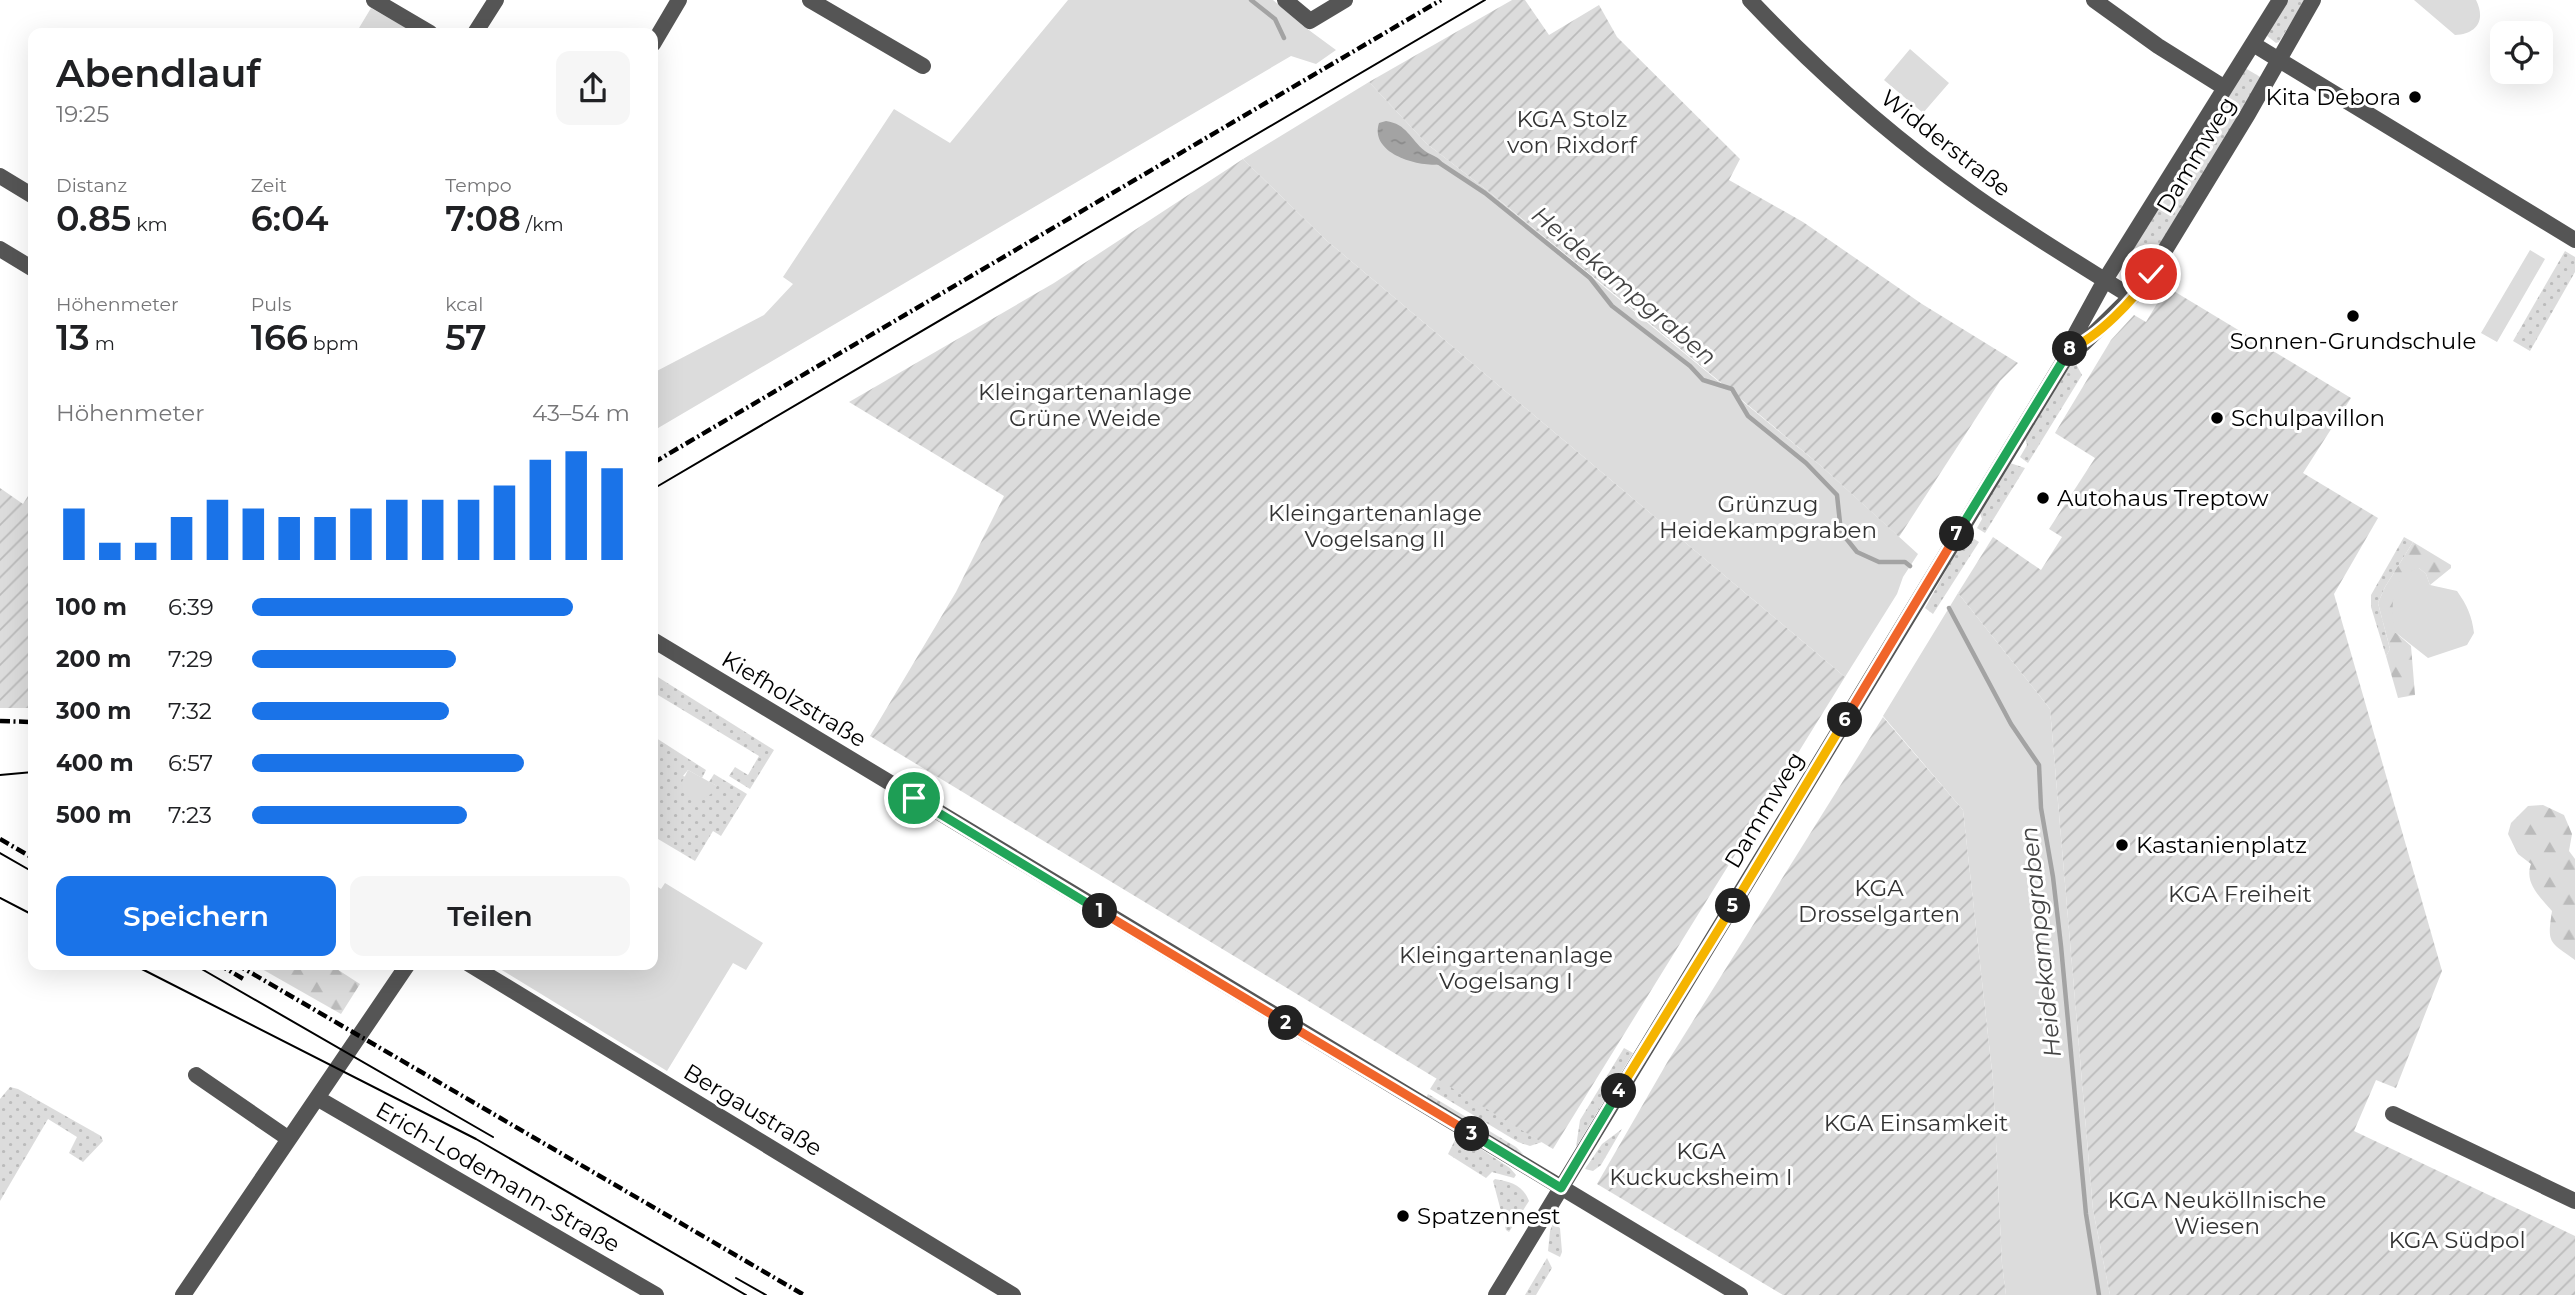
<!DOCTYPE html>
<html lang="de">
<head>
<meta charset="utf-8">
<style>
  body { margin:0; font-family:Montserrat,sans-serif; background:#f6f6f6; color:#202124; height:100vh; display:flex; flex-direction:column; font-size:26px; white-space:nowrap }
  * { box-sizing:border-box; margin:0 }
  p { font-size:23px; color:#757577 }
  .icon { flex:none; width:38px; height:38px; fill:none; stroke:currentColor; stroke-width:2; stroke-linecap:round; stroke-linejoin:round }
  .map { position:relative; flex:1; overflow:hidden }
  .side { position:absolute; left:28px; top:28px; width:630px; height:942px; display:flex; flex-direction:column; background:#fff; border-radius:14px; box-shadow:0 7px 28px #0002 }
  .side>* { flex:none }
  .controls { position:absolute; left:2490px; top:21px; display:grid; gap:14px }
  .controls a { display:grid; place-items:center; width:63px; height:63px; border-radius:14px; background:#fff; box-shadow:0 7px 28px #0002; font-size:35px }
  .pin { position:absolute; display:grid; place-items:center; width:60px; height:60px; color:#fff; margin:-30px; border:4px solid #fff; border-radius:50%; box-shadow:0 2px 7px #0007 }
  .km { position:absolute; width:35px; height:35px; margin:-18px; border-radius:50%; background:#222; color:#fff; font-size:19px; line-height:35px; text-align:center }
  .round { display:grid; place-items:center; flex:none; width:74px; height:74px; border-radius:14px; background:#f6f6f6 }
  .summary { display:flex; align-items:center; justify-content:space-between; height:119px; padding:0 28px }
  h1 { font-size:38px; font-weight:600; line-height:52px }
  .stats { display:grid; grid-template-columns:repeat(3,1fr); gap:10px; height:119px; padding:7px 28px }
  .stats div { display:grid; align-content:center }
  .stats b { font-size:35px; font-weight:600 }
  .stats small { font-size:19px; font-weight:400 }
  .stats p { font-size:19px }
  .chart { height:196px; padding:14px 28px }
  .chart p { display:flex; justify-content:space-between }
  .chart svg { width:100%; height:126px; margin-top:7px; stroke:#1a73e8; stroke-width:6 }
  .button { display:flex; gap:14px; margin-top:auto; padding:14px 28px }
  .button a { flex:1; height:80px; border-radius:14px; background:#1a73e8; color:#fff; font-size:28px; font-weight:600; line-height:80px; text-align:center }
  .button a+a { background:#f6f6f6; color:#202124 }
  ul { padding:0 28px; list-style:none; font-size:23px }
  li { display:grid; grid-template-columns:112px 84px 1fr; align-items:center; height:52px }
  li i { height:18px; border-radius:9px; background:#1a73e8 }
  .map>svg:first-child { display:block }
</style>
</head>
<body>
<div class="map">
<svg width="2575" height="1295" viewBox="0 0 2575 1295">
  <defs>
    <pattern id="grass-dots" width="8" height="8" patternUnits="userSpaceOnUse" patternTransform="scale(1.75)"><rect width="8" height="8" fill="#dcdcdc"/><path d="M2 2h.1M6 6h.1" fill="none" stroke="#bbb" stroke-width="1.8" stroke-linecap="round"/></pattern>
    <pattern id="forest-firs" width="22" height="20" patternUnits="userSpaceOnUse" patternTransform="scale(1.75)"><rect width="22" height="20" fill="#dcdcdc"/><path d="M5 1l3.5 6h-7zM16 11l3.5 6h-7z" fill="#bbb"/></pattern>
    <pattern id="garden-furrows" width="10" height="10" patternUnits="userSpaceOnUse" patternTransform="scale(1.75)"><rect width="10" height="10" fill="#dcdcdc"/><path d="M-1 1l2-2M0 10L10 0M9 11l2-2" fill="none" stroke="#bbb"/></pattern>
    <pattern id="water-ripples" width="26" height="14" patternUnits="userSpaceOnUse" patternTransform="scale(1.75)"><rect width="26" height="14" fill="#a3a3a3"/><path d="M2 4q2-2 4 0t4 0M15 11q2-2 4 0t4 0" fill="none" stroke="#8b8b8b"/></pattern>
  </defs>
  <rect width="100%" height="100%" fill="#fff"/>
  <path fill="url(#grass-dots)" d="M2287,0H2305L2279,42L2276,43L2266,35Z
    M2245,68L2262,78L2146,267L2135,274L2124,267V262Z
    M2565,251L2575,257V272L2530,351L2513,341Z
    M2072,363L2076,364L2082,375L2028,463L2020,457L2027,445L2025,438Z
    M2010,463L2025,468L1985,533L1977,528L1982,519L1980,513Z
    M1971,537L1979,542L1933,614L1925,608L1959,547L1966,545Z
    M2404,537L2413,542L2385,587L2378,603L2390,649L2386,656L2371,607V595Z
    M653,674L774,750L750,789L729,776L735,767L748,775L759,756L653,692Z
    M653,736L706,770L702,778L688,770L683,776L717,786L709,782L714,774L747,794L721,836L713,831L695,861L653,836Z
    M1624,1048L1633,1053L1576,1147L1580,1120Z
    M1437,1078L1542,1142L1530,1146L1518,1142L1430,1089Z
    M10,1087L18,1089L101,1136L103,1141L83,1162L69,1153L77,1137L48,1119L0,1201V1099Z
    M1428,1094L1516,1147L1523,1154L1518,1153L1426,1098Z
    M1622,1129L1601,1165L1593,1171L1585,1169L1602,1144Z
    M1458,1134L1510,1168L1516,1175L1514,1178L1492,1172L1486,1178L1448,1154Z
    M1495,1179C1511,1182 1523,1185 1529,1201L1509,1232L1506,1230L1493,1181Z
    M1553,1223L1560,1228L1562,1252L1560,1257L1548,1251L1550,1231Z
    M1547,1258L1552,1268L1536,1295H1525Z"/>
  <path fill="url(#forest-firs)" d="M2413,542L2451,565V568L2430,585L2426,574L2419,568L2395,632L2411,646L2415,695L2398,698L2386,656L2390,649L2378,603L2385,587Z
    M2543,805L2564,815L2572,834L2569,851L2575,859V960C2549,941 2547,944 2552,911C2540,897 2524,883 2531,864L2518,854L2508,834L2511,823L2528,806Z
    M253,964H329L360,984L341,1014Z"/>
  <path fill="#dcdcdc" d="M1068,0H1273L1302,25L1336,50L1316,64L1291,56L653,431V373L764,315L793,284L783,277L894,109L950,143Z
    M2414,0H2476C2486,20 2477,34 2455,35Z
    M371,8L415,33H356Z
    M1910,49L1949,83L1923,113L1884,80Z
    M1369,82L1427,144L1488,191L1821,466L1918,554L1903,577L1897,594L1845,677L1326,240L1243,159Z
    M2530,250L2545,259L2497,342L2481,333Z
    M2419,568L2426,574L2430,585L2457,591C2467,605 2472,616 2474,633L2467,645L2428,658L2395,632C2391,607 2389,577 2419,568Z
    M1958,593L2050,709L2093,1210L2110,1295H2006L2002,1264L1993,1080L1963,810L1883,716Z
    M688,770L717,786L714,792L703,799L689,797L681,784Z
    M665,883L763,943L746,970L733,963L667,1071L492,964H653V884L661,889Z"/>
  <path fill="url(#garden-furrows)" d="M1512,0H1525L1549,35L1599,5L1617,37L1740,159L1729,180L1803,222L1922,304L2018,363L2000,381L1899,537L1821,466L1624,302L1488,191L1427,144L1369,82Z
    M1243,159L1326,240L1845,677L1553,1149L870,736L956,592L1004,496L849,402L1054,283Z
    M2167,287L2351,398L2303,473L2378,518L2334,594L2442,971L2396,1088L2376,1080L2354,1131L2575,1236V1295H2110L2093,1210L2050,709L1958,593L1993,537L2041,570L2062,537L2049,529L2095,458L2055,433L2111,340L2134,315L2146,322Z
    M0,488L23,504L33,488V708H0Z
    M1883,717L1963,810L1993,1080L2002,1264L2006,1295H1783L1597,1184L1668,1061Z"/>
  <path fill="url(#water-ripples)" d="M1386,121C1407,124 1410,139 1425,151C1432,156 1439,156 1443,164C1420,168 1369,154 1379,123Z"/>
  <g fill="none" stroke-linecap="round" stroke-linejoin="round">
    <path stroke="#a3a3a3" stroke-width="4.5" d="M1251,0L1275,19L1284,38
      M1438,162L1485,193L1590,278L1612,306L1690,366L1703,380L1732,389L1748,416L1806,463L1837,495L1841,532L1857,552L1879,562H1905L1910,566
      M1949,608L2011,724L2039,765L2041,808L2053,877L2061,946L2086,1214L2099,1295"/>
    <path stroke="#555" stroke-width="16" d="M374,0L430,33
      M810,0L923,66
      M1285,0L1310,21L1345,0
      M1750,0C1818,72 1894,139 1975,196C2026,232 2079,264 2132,297
      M2094,0L2158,46L2225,88
      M475,33L496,0
      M653,44L679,0
      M2253,44L2575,240
      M0,176L33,196
      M0,249L33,269
      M2071,349L2083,344L2145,283L2248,114L2313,0
      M653,640L1740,1295
      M469,964L1013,1295
      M196,1075L289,1139
      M317,1098L656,1295
      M2393,1114L2575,1201
      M183,1295L408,964
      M1496,1295L2071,349L2076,333L2105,280L2280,0"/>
    <path stroke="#000" stroke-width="2" d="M653,489L1485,0
      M0,775L33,772
      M0,853L33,872
      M0,898L33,915
      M132,964L476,1139L746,1295
      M193,964L493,1137
      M736,1278L766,1295"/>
    <path stroke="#000" stroke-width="4.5" stroke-dasharray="10 3.5 2 3.5" stroke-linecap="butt" d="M653,463L1441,0
      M0,721L33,722
      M0,839L33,858
      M218,964L245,980
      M236,964L804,1295"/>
  </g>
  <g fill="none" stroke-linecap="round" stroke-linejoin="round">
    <g stroke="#fff" stroke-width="14">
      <path id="split-1" d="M914,798L1100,911"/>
    </g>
    <g stroke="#fff" stroke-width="14">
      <path id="split-2" d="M1100,911L1286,1023"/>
    </g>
    <g stroke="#fff" stroke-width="14">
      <path id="split-3" d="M1286,1023L1472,1134"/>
    </g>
    <g stroke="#fff" stroke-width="14">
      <path id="split-4" d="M1472,1134L1561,1188L1619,1091"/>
    </g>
    <g stroke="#fff" stroke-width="14">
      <path id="split-5" d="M1619,1091L1733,906"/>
    </g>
    <g stroke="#fff" stroke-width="14">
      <path id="split-6" d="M1733,906L1845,720"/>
    </g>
    <g stroke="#fff" stroke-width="14">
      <path id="split-7" d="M1845,720L1957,534"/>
    </g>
    <g stroke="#fff" stroke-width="14">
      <path id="split-8" d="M1957,534L2070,349"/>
    </g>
    <g stroke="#fff" stroke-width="14">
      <path id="split-9" d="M2070,349C2098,337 2134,300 2151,274"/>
    </g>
    <use href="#split-1" stroke="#22a559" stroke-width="9"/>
    <use href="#split-2" stroke="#f0652b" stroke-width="9"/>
    <use href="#split-3" stroke="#f0652b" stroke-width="9"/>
    <use href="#split-4" stroke="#22a559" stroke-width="9"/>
    <use href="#split-5" stroke="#f5b400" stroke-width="9"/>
    <use href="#split-6" stroke="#f5b400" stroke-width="9"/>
    <use href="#split-7" stroke="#f0652b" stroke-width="9"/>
    <use href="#split-8" stroke="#22a559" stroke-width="9"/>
    <use href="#split-9" stroke="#f5b400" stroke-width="9"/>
  </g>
  <g fill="#000" stroke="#fff" stroke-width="2.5">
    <circle cx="2415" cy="97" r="7"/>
    <circle cx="2353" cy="316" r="7"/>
    <circle cx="2217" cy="418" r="7"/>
    <circle cx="2043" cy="498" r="7"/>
    <circle cx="2122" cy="845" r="7"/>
    <circle cx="1403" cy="1216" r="7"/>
  </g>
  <g text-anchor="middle" stroke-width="6" stroke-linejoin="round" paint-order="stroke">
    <g font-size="23" fill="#000" stroke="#fff" text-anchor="start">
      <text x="2401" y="105" text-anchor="end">Kita Debora</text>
      <text x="2353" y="349" text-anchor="middle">Sonnen-Grundschule</text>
      <text x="2231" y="426">Schulpavillon</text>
      <text x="2057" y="506">Autohaus Treptow</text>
      <text x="2136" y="853">Kastanienplatz</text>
      <text x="1417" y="1224">Spatzennest</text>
    </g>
    <g font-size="23" fill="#333" stroke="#fff">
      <text x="1572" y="127">KGA Stolz<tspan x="1572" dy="26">von Rixdorf</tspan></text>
      <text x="1085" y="400">Kleingartenanlage<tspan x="1085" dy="26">Grüne Weide</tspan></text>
      <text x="1768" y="512">Grünzug<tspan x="1768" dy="26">Heidekampgraben</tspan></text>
      <text x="1375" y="521">Kleingartenanlage<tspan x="1375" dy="26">Vogelsang II</tspan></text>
      <text x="1879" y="896">KGA<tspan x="1879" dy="26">Drosselgarten</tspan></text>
      <text x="2240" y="902">KGA Freiheit</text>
      <text x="1506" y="963">Kleingartenanlage<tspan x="1506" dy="26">Vogelsang I</tspan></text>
      <text x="1916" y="1131">KGA Einsamkeit</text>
      <text x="1701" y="1159">KGA<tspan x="1701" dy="26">Kuckucksheim I</tspan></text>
      <text x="2217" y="1208">KGA Neuköllnische<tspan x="2217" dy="26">Wiesen</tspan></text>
      <text x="2457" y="1248">KGA Südpol</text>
    </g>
    <g font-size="23" fill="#000" stroke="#fff">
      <text transform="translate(1946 143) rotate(38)" y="8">Widderstraße</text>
      <text transform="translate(2196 155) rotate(-59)" y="8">Dammweg</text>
      <text transform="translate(794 699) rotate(31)" y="8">Kiefholzstraße</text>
      <text transform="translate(1764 810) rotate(-59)" y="8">Dammweg</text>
      <text transform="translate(753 1110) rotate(31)" y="8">Bergaustraße</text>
      <text transform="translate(498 1177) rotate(30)" y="8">Erich-Lodemann-Straße</text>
    </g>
    <g font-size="24" font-style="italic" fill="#444" stroke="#fff">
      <text transform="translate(1624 286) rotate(40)" y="8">Heidekampgraben</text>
      <text transform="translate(2041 942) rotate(-96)" y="8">Heidekampgraben</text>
    </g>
  </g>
</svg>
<div class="controls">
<a><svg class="icon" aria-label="locate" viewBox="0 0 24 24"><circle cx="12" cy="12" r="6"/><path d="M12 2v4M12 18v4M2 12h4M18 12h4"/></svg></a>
</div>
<div class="pin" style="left:914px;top:798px;background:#1e9e55"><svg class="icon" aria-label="arrive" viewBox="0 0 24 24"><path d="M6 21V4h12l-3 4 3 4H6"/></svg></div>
<div class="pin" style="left:2151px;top:274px;background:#d93025"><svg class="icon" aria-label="check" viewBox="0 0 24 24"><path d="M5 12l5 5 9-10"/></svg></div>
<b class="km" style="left:1100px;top:911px">1</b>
<b class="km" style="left:1286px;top:1023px">2</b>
<b class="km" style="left:1472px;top:1134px">3</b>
<b class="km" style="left:1619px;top:1091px">4</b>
<b class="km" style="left:1733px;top:906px">5</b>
<b class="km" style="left:1845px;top:720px">6</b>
<b class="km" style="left:1957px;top:534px">7</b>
<b class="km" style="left:2070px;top:349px">8</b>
<section class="side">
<div class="summary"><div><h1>Abendlauf</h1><p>19:25</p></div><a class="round"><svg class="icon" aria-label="share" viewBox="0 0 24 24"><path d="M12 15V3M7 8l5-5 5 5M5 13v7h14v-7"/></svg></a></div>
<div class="stats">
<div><p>Distanz</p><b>0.85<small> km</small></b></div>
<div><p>Zeit</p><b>6:04</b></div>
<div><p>Tempo</p><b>7:08<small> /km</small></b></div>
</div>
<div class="stats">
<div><p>Höhenmeter</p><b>13<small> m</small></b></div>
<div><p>Puls</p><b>166<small> bpm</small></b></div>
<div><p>kcal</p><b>57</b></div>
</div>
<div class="chart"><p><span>Höhenmeter</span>43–54 m</p>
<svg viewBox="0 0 160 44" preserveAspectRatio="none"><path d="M5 44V26M15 44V38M25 44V38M35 44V29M45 44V23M55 44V26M65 44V29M75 44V29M85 44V26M95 44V23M105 44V23M115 44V23M125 44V18M135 44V9M145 44V6M155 44V12"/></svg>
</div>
<ul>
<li><b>100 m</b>6:39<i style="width:85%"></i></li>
<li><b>200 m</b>7:29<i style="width:54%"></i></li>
<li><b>300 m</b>7:32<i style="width:52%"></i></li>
<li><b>400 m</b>6:57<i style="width:72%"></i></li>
<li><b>500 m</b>7:23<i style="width:57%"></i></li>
</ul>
<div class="button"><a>Speichern</a><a>Teilen</a></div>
</section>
</div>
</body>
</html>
